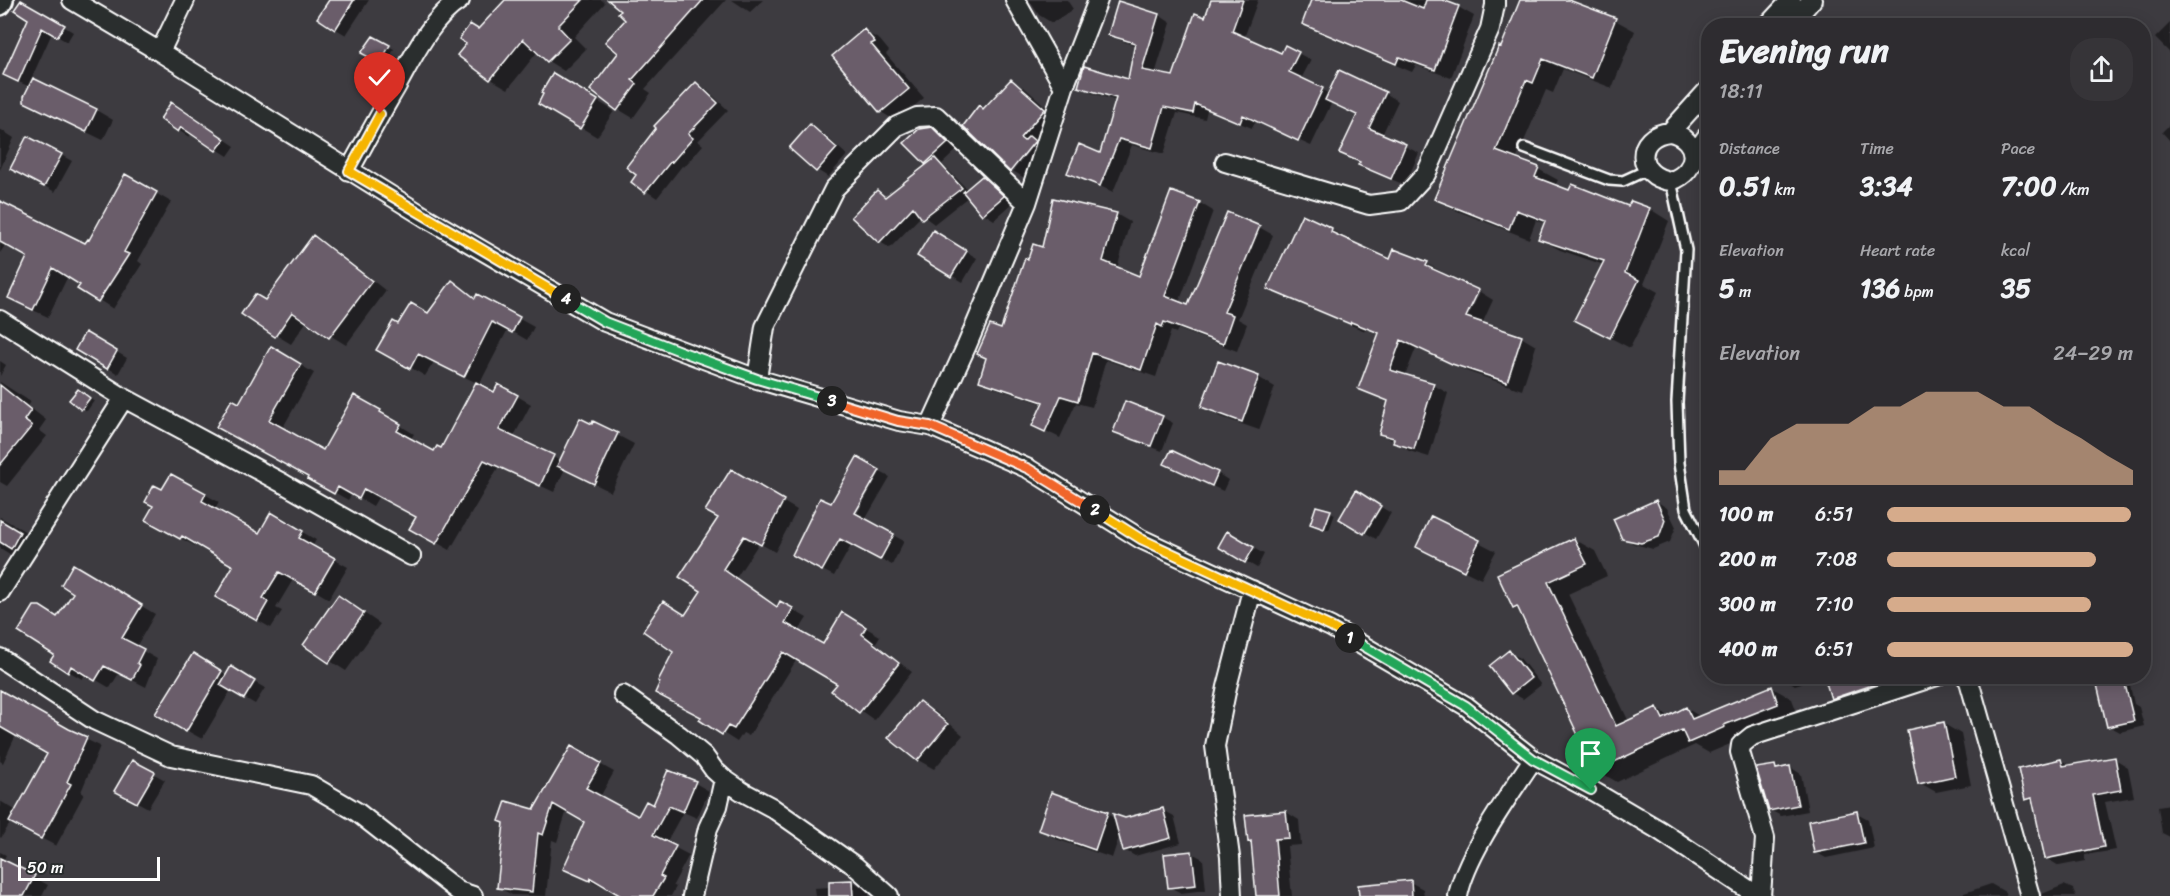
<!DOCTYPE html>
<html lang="en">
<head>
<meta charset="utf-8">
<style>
  body { margin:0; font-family:Sriracha,sans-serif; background:#363438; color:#f1f3f6; height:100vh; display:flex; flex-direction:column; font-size:22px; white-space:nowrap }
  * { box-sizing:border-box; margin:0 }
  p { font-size:20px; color:#a7a7ab }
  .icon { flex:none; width:33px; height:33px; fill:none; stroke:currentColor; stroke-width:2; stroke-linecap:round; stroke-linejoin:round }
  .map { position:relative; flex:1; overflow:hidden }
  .details { position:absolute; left:1701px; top:18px; width:450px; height:666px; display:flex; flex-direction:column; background:#2e2c30; border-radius:24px; box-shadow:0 3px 15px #0003,0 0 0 2px #49484c }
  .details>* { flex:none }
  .scale { position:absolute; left:18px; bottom:15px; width:142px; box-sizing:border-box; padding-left:6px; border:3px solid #fff; border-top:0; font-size:16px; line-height:21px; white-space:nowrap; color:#fff; -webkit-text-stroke:4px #2a2d2e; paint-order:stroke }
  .pin { position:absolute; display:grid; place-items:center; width:51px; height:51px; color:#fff; margin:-62px -26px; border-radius:50% 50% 50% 0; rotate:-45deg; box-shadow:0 0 6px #0007 }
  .pin .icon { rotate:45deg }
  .km { position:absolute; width:30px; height:30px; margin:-15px; border-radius:50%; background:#222; color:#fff; font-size:16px; line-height:30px; text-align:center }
  .round { display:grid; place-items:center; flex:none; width:63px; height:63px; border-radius:24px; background:#363438 }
  .headline { display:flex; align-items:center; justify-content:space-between; height:102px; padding:0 18px }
  h1 { font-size:33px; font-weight:700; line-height:45px }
  .figures { display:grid; grid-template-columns:repeat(3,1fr); gap:9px; height:102px; padding:6px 18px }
  .figures div { display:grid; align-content:center }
  .figures b { font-size:26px; font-weight:700 }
  .figures small { font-size:16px; font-weight:400 }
  .figures p { font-size:16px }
  .chart { height:168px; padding:12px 18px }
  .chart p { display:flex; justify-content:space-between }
  .chart svg { width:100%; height:108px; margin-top:6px; fill:#d6ab8b; opacity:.7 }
  ul { padding:0 18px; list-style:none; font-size:20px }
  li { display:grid; grid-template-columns:96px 72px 1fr; align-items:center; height:45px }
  li i { height:15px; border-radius:8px; background:#d6ab8b }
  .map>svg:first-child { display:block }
</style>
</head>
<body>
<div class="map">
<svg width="2170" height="896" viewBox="0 0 2170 896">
  <rect width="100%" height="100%" fill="#3d3b40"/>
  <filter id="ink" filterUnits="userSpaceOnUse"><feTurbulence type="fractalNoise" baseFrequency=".0167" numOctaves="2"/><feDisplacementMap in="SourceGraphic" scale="12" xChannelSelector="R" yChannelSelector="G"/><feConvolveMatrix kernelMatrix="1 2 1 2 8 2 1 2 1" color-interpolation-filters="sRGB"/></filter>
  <g filter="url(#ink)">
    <path fill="#0007" d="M331,0H369L346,35L336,29Z
      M508,0H602L605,3L574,37L586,49L564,71L548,61L538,51L508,89L491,79L459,54L478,30Z
      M610,0H726L645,89L651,93L633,118L618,109L620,53L627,20L623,11Z
      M732,0H763L750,12Z
      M1029,0H1067L1073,9L1052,23L1039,15Z
      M1214,0H1258L1244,38L1282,55L1286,47L1311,60L1301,79L1330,94L1385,93L1398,101L1382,135L1419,153L1405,185L1374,172L1341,152L1358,116L1332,102L1311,146L1256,121L1252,128L1207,110L1205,119L1177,113L1164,154L1132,145L1113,192L1069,172L1101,155L1117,101L1092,93L1080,86L1130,81L1137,46L1122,41L1109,34L1159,15L1171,23L1155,74L1174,77L1205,30Z
      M1312,0H1439L1458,7L1474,16L1451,78L1416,65L1412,72L1320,33L1304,23Z
      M1521,0H1565L1615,20L1635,31L1612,88L1563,69L1553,93L1546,90L1516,160L1538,169L1558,180L1555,186L1629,208L1632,203L1650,209L1669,221L1644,284L1658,292L1630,348L1576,320L1604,265L1560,250L1540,239L1546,224L1536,220L1529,239L1455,210L1436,199L1502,49Z
      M22,1L73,32L67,42L52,33L28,86L14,80L30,19Z
      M2170,23V53L2155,38Z
      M864,31L880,40L889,51L886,54L924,98L896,121L881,112Z
      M373,38L394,49L386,65L363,53Z
      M554,75L614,111L597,137L540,103Z
      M1011,80L1026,89L1059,118L1026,179L1013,171L1035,143H1031L1010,169L984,110Z
      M696,84L707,90L728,110L698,141L703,145L684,167L682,166L657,198L633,182Z
      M96,110L113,120L103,140L43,111Z
      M182,111L235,146L228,156L192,133L189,137L178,130Z
      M2170,124V141L2162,132Z
      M810,126L821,132L847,155L828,177L817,170Z
      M0,129L14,138L0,170Z
      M931,129L943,136L957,150L942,164L968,190L982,178L993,184L1013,203L994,220L983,213L968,197L934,224L922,215L890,248L880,242L877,192L887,197L929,165L926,163Z
      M61,155L72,161L55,192L23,174Z
      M126,176L171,202L138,261L142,264L113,309L99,300L82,285L68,276L48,317L24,306L29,257L6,244L0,253V202L86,245Z
      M1200,203L1213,211L1179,303L1189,307L1259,227L1273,235L1238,319L1247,324L1237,351L1178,329L1176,333L1171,331L1156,377L1106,360L1092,407L1076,403L1060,438L1034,425L1044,404L995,388L981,380L1029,260L1043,249L1116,214L1130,222L1117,269L1140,278Z
      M1303,216L1332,230L1347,238L1346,240L1391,261L1395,251L1427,264L1442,272L1441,274L1462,324L1464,325L1480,292L1493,300L1482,324L1521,337L1536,346L1522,390L1469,372L1416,348L1405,376L1433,385L1448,393L1429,457L1409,451L1380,433L1389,403L1360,389L1380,335L1366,329L1365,331L1284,297L1269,288Z
      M933,232L977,258L963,282L919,256Z
      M313,237L329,246L386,291L346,345L307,321L291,344L276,335L266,302Z
      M452,282L477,298L478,296L534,327L527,340L508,329L479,385L495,394L517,396L531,404L513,438L561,461L617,435L634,444L611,492L565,469L554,492L499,466L450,550L411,528L418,517L379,496L373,506L352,494L348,500L309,478L310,477L239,405L271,348L314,373L282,429L324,452L355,397L394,419L393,421L414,434L410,440L435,453L441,450L477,383L434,362L425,376L379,349L399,326L428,315Z
      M86,334L127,358L118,374L77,349Z
      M0,361L6,365L0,376Z
      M1258,377L1275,387L1259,430L1219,416L1203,407Z
      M0,382L31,402L28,406L46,420L39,430L47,436L7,486L0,482Z
      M83,393L94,401L87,411L82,408Z
      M1708,399V430L1698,402Z
      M1162,417L1173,423L1162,451L1126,437L1115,431Z
      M1177,470L1217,473L1228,480L1223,491Z
      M731,471L797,510L775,552L759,543L736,578L778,608L781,603L807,618L798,632L824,646L842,614L880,636L875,644L912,672L874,720L833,691L839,684L797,659L749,736L743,733L737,742L701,719L702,717L675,651L686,617L703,590Z
      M880,472L890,477L865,520L904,541L892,565L852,544L834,576L805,561L850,519L853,521Z
      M171,476L219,502L215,510L259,535L272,514L316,540L312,547L348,567L329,599L294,578L276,608L282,611L271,628L217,597L236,566L197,543L195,546L147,520Z
      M1356,492L1391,513L1376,539L1341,518Z
      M1656,501L1667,508L1676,527L1670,542L1653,549L1634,544L1623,538Z
      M1330,512L1335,514L1329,530L1317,526Z
      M0,517L28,533L13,556L0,548Z
      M1432,518L1496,551L1481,579L1434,556Z
      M1227,533L1264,554L1257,568L1220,546Z
      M1574,539L1595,551L1607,576L1568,594L1629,722L1657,709L1670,717L1686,708L1701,717L1771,687L1792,699L1798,715L1709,753L1695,745L1617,782L1596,770L1521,611L1515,607L1499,575Z
      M74,566L155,614L136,647L157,659L146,687L119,673L110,688L86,674L82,679L68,671L56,655L58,619L75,592Z
      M355,607L380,624L346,671L305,645Z
      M1509,652L1520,658L1541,685L1523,699L1512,693Z
      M208,663L227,675L231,669L265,688L255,704L231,690L202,739L157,714Z
      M1781,676H1823L1795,685Z
      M1825,676H1955L1853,710L1832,698Z
      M2088,676H2128L2134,704L2139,707L2144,726L2120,732L2109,726L2098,685L2089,680Z
      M0,692L68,731L100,746L81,792L84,794L56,846L11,822L1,838L0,837V801L17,811L48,753L16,735L3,763L0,761Z
      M919,703L936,712L963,735L934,769L918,760Z
      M1944,724L1961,734L1971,785L1936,792L1920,783Z
      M571,748L614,772L600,797L638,818L695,783L709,791L697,818L683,812L666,843L689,855L673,885L676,887L671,896H624L605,885L604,887L565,868L586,821L567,810L557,842L552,840L546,896L512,895L498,887L535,811Z
      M2115,759L2128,767L2134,797L2105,802L2116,850L2085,855V861L2059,866L2046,858L2034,803L2027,799L2061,760L2071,766Z
      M133,762L165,780L148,808L116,790Z
      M1775,766L1780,769L1790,767L1801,774L1808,811L1781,816L1770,810Z
      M2170,805V837L2162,833L2158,807Z
      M1163,810L1174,816L1181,843L1135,856L1124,850L1120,834L1112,858L1056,839L1040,829L1107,814L1116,819L1125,820Z
      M1286,812L1299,820L1301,845L1287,846L1292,896H1257L1252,842L1249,841Z
      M1857,813L1868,819L1874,848L1826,858L1815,852Z
      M0,852L6,855L3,861L48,885L42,896H0Z
      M1192,853L1203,859L1206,890L1181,893L1170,887Z
      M852,881L869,891V896H815L814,888L831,887Z
      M1410,882L1423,889L1424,896H1365Z
      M1991,884L2005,892L2006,896H1955Z
      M2064,885L2073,889L2076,896H2042V894Z"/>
    <path fill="#6a5d6a" stroke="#fff" stroke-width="1.5" d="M21,0L65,25L57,37L42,28L18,82L3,75L28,19L14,10Z
      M329,0H354L335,30L317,18Z
      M505,0H583L558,26L570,39L547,62L523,39L490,80L457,55L466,44L459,39L470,24L478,29Z
      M608,0H703L632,80L637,84L617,111L590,90L618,53L605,42L625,20L618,13L621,11Z
      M1211,0H1243L1232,31L1281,53L1285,45L1299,52L1289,72L1323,88L1298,141L1243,115L1240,123L1195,104L1193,113L1164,107L1152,148L1119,139L1100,186L1067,173L1079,144L1100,153L1116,98L1078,87L1084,66L1128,79L1135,43L1108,35L1118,1L1159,14L1142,70L1173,76L1195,13L1205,17Z
      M1311,0H1401L1423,9L1426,0H1443L1459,6L1435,70L1399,57L1396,64L1302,24Z
      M1520,0H1569L1616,18L1592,78L1543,59L1533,83L1526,80L1496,151L1539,167L1535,177L1569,190L1572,184L1628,206L1631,201L1650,208L1625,273L1639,280L1610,338L1574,320L1604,261L1538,239L1545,221L1516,210L1509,229L1434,199L1499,46L1501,47Z
      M864,29L875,42L871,44L909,89L880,113L832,56Z
      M373,36L390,45L380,63L361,53Z
      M1339,70L1386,92L1369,128L1406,144L1391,179L1358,165L1360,162L1339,153L1357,115L1325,100Z
      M553,73L598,100L580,129L538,104L543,94L541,93Z
      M33,78L97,109L86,132L24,102V96Z
      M1011,79L1045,109L1020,138L1024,141L1029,136L1035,141L1010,172L963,126L979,105L983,109Z
      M696,82L718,103L688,134L693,138L672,162L671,161L645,193L631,182L636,175L626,167L656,128L654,126Z
      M171,102L225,139L216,151L181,127L178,132L160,119Z
      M810,124L837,148L816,172L789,148Z
      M932,127L948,143L925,164L904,143L919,129Z
      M27,136L62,154L44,187L10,169Z
      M935,158L962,188L922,219L913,207L879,243L851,217L877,190L885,197Z
      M125,174L157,192L124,252L129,254L98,302L77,289L80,285L53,268L33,310L8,298L27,257L0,242V201L85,243L88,239L89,240Z
      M982,176L1004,196L982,215L963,192Z
      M1171,191L1200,202L1165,296L1188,305L1227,212L1260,226L1224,312L1233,315L1223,344L1164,322L1162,327L1157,324L1141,370L1092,353L1078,401L1061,396L1045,432L1032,426L1043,402L979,381L986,358L977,354L990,325L1001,329L1025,258L1028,259L1033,244L1042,247L1053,198L1117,213L1103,261L1139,276Z
      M1302,214L1332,228L1331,232L1390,259L1394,249L1428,262L1426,266L1479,290L1466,317L1522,336L1507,382L1452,364L1401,340L1390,370L1434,383L1414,449L1393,443L1394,438L1379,434L1388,401L1358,389L1379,333L1351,322L1350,324L1267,289Z
      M933,230L967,251L951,277L917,256Z
      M313,235L372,281L329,338L292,312L275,337L241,314L255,294L265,300Z
      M452,280L475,298L477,294L520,317L512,333L492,322L464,377L418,354L410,369L376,350L393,321L398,324L411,303L428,313Z
      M85,332L117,351L107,369L75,350Z
      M271,346L301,364L269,420L323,450L354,395L381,410L380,412L401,424L397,431L434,451L437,446L441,448L476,382L494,392L498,384L518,395L499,430L554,455L540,486L484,460L436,544L409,529L416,517L364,489L359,499L338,487L334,494L307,479L308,477L216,427L232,399L239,403Z
      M1218,361L1259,376L1242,422L1201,407Z
      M0,385L31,410L24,420L32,426L0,465Z
      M78,389L90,398L81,410L69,400Z
      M1125,401L1163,416L1151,446L1113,432Z
      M580,418L592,424L593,421L618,433L594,484L557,466Z
      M1171,450L1218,472L1212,486L1164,464Z
      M857,457L880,470L855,513L894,534L880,560L840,539L822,571L792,555L820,498L831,503Z
      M731,469L784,500L761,545L744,536L723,569L777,607L780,601L793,608L785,623L823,644L842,612L866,627L862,634L899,663L859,713L831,691L837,684L783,652L734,729L728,726L722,735L699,720L701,717L655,693L660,682L658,681L673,652L643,631L663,601L685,615L701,591L679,577L718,518L705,511Z
      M171,474L206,493L202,501L259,533L271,512L303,531L299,538L335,558L315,592L279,572L263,598L268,602L257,621L215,597L233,566L182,536L180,539L145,520L153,506L145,502L154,485L162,489Z
      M1356,490L1381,506L1364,534L1339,519Z
      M1656,500L1665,520L1659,537L1641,543L1622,539L1613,519Z
      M1316,506L1331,510L1324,529L1310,524Z
      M1431,516L1480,540L1464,571L1416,547Z
      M0,520L20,532L11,549L0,542Z
      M1227,531L1254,547L1245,563L1218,547Z
      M1574,538L1587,564L1548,582L1616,726L1657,707L1663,719L1686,707L1692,719L1772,686L1778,704L1724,725L1725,727L1688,743L1682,730L1595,771L1517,606L1513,608L1497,574Z
      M73,564L142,605L122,638L144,649L137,663L140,665L132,680L104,666L95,681L71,666L68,673L50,661L54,655L18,632L34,606H40L57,617L73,593L61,585Z
      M338,595L364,613L329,663L303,645Z
      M1509,650L1531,678L1511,694L1489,666Z
      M193,653L222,671L186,732L155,714Z
      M231,666L255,681L244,699L220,685Z
      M1824,676H1896V677L1831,699Z
      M2095,676H2123L2134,721L2107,727Z
      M0,690L69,729L87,737L67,782L71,784L41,839L9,822L47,754L0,727Z
      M919,701L948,724L917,761L888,738Z
      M1944,722L1955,776L1918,784L1907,730Z
      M571,746L601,763L586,788L638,816L646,801L653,805L668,770L696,781L683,812L669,806L653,835L676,846L660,876L664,878L653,896H621L591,878L590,881L563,869L584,822L553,804L543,835L538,833L532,892L497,888L504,823L499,821L506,801L534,809Z
      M2115,757L2121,790L2093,795L2104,847L2045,859L2032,798L2025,800L2018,769L2061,759L2063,766Z
      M132,760L155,772L137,803L114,791Z
      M1775,765L1776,769L1790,766L1798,805L1769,811L1756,768Z
      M1051,792L1108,812L1095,850L1038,830Z
      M1163,808L1171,838L1123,851L1113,814L1125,818Z
      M1286,811L1289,838L1275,839L1280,896H1256L1251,841L1248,842L1245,815Z
      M1857,811L1864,843L1814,853L1808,821Z
      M1192,851L1196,885L1168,888L1164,854Z
      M0,858L35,875L24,896H0Z
      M852,880L853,896H829V881Z
      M1411,880L1412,896H1359L1358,885Z"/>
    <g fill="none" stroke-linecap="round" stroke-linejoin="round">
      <g stroke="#fff" stroke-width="14">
        <path id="service" d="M1524,148L1609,180L1623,181L1647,170
          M1671,181L1686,250L1677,402L1679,463L1686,509L1708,552"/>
      </g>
      <g stroke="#fff" stroke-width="22">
        <path id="minor" d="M72,0L160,52L425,217L605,322L757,379L899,421L930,426L1029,469L1141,539L1331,627L1466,706L1533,759L1591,790L1659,830L1758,896
          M1015,0L1064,87
          M1767,26L1791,0
          M1789,26L1812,0
          M160,52L185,0
          M1670,132C1700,139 1700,171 1671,181C1635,177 1634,135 1670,132L1708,90
          M1693,156L1708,135
          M1225,162L1369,205L1401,201L1426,174L1490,29L1495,5V0
          M349,171C364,144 379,116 395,89C412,59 430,19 460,0
          M0,320L124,398L284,484L411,556
          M757,379L765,327L834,189L897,126L917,117L936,116L1027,203
          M930,426L967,345L1027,203L1064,87L1098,0
          M0,592L124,398
          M0,658L94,720L171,756L311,785L357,812L458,891L473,896
          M1965,676L1969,681L2030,896
          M623,695L679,735L704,756L714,770L724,779L743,792L771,807L855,866L889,896
          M692,896L708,828L718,806L724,779
          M1232,896L1230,857L1215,746L1227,687L1252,590
          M1458,896C1466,854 1509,796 1533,759
          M1761,896L1765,838L1740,752L1741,745L1752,736L1937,676"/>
      </g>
      <g stroke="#fff" stroke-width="26">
        <path id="tertiary" d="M0,4L2,0"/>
      </g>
      <use href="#service" stroke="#2a2d2e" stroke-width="9"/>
      <use href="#minor" stroke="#2a2d2e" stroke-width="18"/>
      <use href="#tertiary" stroke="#2a2d2e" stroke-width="21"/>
    </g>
  </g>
  <g fill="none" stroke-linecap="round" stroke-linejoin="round" filter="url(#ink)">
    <g stroke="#fff" stroke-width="12">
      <path id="split-1" d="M1350,638L1466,706L1533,759L1591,790"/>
    </g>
    <g stroke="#fff" stroke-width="12">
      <path id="split-2" d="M1095,510L1141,539L1331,627L1350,638"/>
    </g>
    <g stroke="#fff" stroke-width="12">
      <path id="split-3" d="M832,401L898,421L930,426L1029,469L1095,510"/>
    </g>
    <g stroke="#fff" stroke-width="12">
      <path id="split-4" d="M566,299L605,322L680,351L757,379L832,401"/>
    </g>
    <g stroke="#fff" stroke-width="12">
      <path id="split-5" d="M380,114L349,171L566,299"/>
    </g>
    <use href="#split-1" stroke="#22a559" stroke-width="8"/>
    <use href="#split-2" stroke="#f5b400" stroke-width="8"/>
    <use href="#split-3" stroke="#f0652b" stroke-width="8"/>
    <use href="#split-4" stroke="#22a559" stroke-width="8"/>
    <use href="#split-5" stroke="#f5b400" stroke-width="8"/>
  </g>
</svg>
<div class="scale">50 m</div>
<div class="pin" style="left:1591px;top:790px;background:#1e9e55"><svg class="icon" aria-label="arrive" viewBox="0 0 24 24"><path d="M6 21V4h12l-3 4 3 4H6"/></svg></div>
<div class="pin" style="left:380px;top:114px;background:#d93025"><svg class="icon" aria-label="check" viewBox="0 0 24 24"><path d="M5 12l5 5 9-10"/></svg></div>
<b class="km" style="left:1350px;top:638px">1</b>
<b class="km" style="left:1095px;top:510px">2</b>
<b class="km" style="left:832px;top:401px">3</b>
<b class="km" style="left:566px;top:299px">4</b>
<section class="details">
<div class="headline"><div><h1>Evening run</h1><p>18:11</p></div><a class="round"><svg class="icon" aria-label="share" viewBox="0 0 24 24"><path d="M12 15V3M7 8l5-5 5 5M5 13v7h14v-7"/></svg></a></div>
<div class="figures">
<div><p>Distance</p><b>0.51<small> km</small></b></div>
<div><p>Time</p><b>3:34</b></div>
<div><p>Pace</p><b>7:00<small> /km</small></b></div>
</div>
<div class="figures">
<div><p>Elevation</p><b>5<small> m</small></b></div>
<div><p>Heart rate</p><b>136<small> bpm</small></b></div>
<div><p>kcal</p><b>35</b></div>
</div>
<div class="chart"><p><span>Elevation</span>24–29 m</p>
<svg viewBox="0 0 160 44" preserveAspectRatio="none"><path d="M0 44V38L10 38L20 25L30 19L40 19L50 19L60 12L70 12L80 6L90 6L100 6L110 12L120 12L130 19L140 25L150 32L160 38V44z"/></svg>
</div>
<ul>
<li><b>100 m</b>6:51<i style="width:99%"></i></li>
<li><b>200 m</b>7:08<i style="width:85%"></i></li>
<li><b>300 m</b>7:10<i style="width:83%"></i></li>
<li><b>400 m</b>6:51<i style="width:100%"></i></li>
</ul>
</section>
</div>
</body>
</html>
